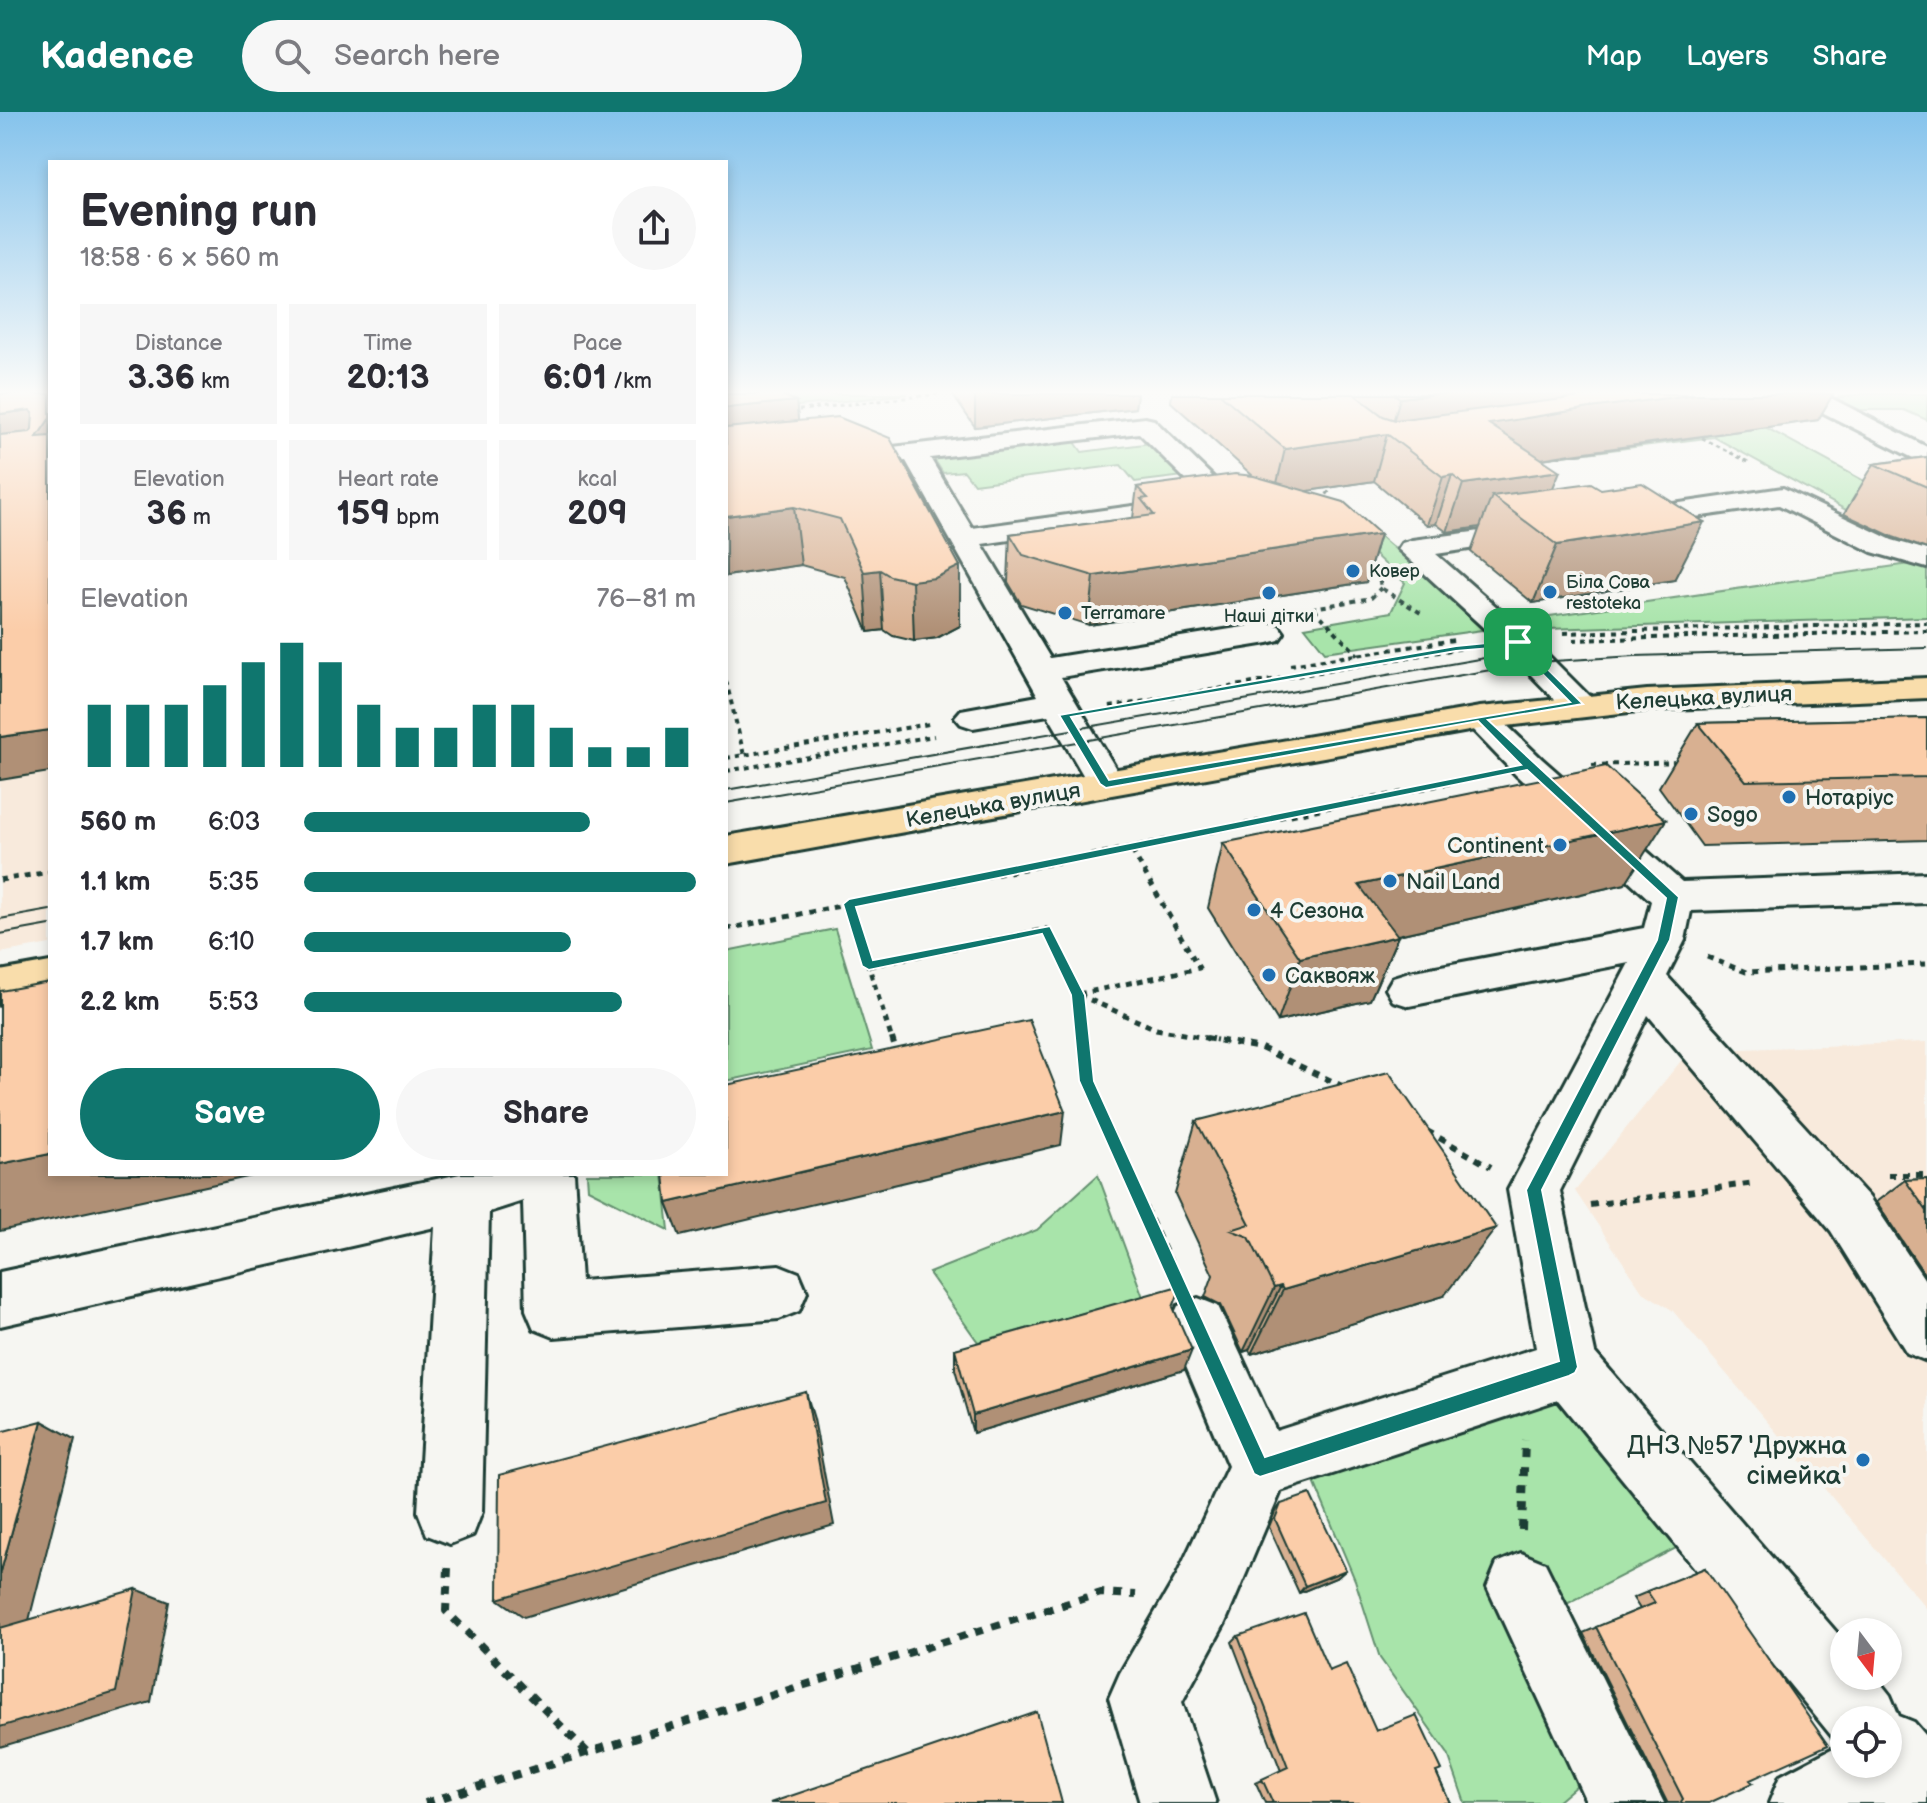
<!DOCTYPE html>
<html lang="en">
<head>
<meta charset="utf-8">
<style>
  body { margin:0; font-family:"Balsamiq Sans",sans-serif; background:#f7f7f7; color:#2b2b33; height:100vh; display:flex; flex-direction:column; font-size:30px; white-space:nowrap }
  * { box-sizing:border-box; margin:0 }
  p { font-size:26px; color:#7c7c81 }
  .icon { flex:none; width:44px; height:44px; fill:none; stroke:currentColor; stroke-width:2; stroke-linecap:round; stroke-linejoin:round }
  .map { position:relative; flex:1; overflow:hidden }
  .drawer { position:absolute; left:48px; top:48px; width:680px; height:1016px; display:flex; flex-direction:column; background:#fff; border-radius:0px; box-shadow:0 4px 12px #0003 }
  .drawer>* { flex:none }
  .needle { width:52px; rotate:164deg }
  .tools { position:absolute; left:1830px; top:1506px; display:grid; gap:16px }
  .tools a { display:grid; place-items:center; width:72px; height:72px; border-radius:50%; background:#fff; box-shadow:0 4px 12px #0003; font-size:40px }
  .pin { position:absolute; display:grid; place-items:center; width:68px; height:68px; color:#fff; margin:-34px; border-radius:16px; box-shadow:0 4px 12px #0006 }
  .round { display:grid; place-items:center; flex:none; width:84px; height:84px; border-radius:42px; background:#f7f7f7 }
  .head { display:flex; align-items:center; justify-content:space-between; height:136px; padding:0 32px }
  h1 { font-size:44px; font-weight:800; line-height:60px }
  .figures { display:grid; grid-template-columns:repeat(3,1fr); gap:12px; height:136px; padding:8px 32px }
  .figures div { display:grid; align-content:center; border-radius:0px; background:#f7f7f7; text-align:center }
  .figures b { font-size:34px; font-weight:800 }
  .figures small { font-size:22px; font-weight:400 }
  .figures p { font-size:22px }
  .chart { height:224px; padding:16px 32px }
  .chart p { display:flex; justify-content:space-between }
  .chart svg { width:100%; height:144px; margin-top:8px; stroke:#0f766e; stroke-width:6 }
  .primary-button { display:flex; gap:16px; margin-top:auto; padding:16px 32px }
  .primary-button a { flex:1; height:92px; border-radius:48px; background:#0f766e; color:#fff; font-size:32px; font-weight:800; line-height:92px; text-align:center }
  .primary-button a+a { background:#f7f7f7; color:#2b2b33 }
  ul { padding:0 32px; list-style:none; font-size:26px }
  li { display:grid; grid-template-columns:128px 96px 1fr; align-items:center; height:60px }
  li i { height:20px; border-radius:10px; background:#0f766e }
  header { display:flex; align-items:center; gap:48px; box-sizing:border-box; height:112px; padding:0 40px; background:#0f766e; color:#fff }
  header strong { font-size:38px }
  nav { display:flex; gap:44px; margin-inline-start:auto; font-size:28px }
  .search { width:560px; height:72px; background:#f7f7f7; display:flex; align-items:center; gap:20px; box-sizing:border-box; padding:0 28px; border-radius:44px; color:#7c7c81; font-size:30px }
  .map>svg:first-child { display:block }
</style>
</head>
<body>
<header>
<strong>Kadence</strong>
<div class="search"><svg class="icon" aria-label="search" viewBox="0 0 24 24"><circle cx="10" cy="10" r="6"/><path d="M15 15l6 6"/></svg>Search here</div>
<nav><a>Map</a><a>Layers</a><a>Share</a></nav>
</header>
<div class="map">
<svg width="1927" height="1691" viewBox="0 0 1927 1691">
  <rect width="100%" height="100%" fill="#f6f6f2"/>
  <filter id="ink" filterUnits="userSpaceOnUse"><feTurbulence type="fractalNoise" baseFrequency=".0125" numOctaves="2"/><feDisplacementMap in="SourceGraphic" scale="16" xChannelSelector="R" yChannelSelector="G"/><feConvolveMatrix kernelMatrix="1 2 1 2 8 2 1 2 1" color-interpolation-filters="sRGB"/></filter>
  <g filter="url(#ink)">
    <path fill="#f8eadc" d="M50,346V832L0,841V352Z
      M1927,930V1497L1672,1198L1643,1180L1575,1079L1689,939Z"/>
    <path fill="#a8e4aa" stroke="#64906f" stroke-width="2" d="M741,282H908L726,302V284Z
      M1863,282H1927V308L1904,298H1860L1835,286Z
      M1741,302L1927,403V505L1515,518L1508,510L1916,451L1922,440L1714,325L1340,372Z
      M1072,326L1082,340L1152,331L1184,364L1135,370L1121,353L974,372L964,359L943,361L934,347L950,341Z
      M1341,391L1489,517L1325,540L1305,515L1391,500L1405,471L1358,427Z
      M835,817L872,938L726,969V839Z
      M587,1062H663L669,1118L588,1077Z
      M1098,1063L1143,1185L978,1230L929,1161L1037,1118Z
      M1558,1278L1688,1430L1514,1519L1583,1668L1556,1691H1465L1448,1642L1380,1546L1355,1468L1312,1365Z"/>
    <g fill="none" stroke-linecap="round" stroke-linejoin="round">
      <g stroke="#1f3d34" stroke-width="6">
        <path id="minor" d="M1793,282H1823L1927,335V353L1796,287Z
          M1145,306L1154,308L1216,368L1220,379L1216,385H1198L1194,376L1139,321L930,346L972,416L1191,386L1201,388L1205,394L1201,400L1191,402L982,432L1050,546L1268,511L1279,514L1284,521L1279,528L1268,531L1061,565L1125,672L1119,680L1106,684L1093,680L1048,603L973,616L961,612L955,605L961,598L1038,584L906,349L726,370V354Z
          M1783,376L1892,428L1927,438V456L1872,440L1779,393L1625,415L1615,413L1611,407L1615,401L1625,399Z
          M1534,412L1544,414L1548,420L1544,426L1436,442L1522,517L1590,585L1595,592L1590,599L1578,602L1566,599L1500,531L1398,437L1402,431L1412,428Z
          M1480,595L1492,599L1542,647L1682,770L1927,761V791L1691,799L1685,828L1667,864L1869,1085L1927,1171V1249L1907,1241L1831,1119L1648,903L1560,1079L1595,1241L1844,1529V1564H1875L1890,1583L1899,1604L1914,1610L1927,1625V1691H1769L1780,1664L1839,1633L1558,1288L1281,1379L1225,1511L1182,1590L1216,1691H1140L1109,1586L1120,1561L1177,1463L1228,1354L1169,1214L1178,1194L1198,1186L1218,1194L1276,1319L1536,1236L1508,1078L1629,851L1409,894L1393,889L1386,877L1393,865L1409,860L1644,816L1651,789L1516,663L1468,613L1462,606L1468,599ZM1844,1608H1888V1652H1844Z
          M460,1062H574L581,1169L779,1153L799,1161L807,1180L799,1199L779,1207L554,1225L534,1217L526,1198L523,1089L489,1100L482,1400L473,1423L450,1432L427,1423L418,1400L435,1115L0,1214V1160Z
          M1521,1441L1545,1451L1664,1691H1587L1487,1475L1497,1451Z"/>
      </g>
      <g stroke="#1f3d34" stroke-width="6">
        <path id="major" d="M1927,566V586L1647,598L1480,617L726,752V724L1480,595L1647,578Z
          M50,850V884L0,893V859Z"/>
      </g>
      <path stroke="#1f3d34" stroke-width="3" stroke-dasharray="4 4" stroke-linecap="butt" d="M791,299L938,282
        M1695,322L1750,351
        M1322,389L1330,378L1328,370"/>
      <path stroke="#1f3d34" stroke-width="4" stroke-dasharray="5 5" stroke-linecap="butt" d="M1367,453L1379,464L1381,476L1424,503
        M1314,497L1358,543
        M1302,498L1371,486L1381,476
        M1564,521L1927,511
        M1573,528L1927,519
        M1290,553L1454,528
        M726,569L744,643
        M1110,595L1463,536
        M726,646L929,612
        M1592,653L1678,650
        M726,659L934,624"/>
      <path stroke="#1f3d34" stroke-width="5" stroke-dasharray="6 6" stroke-linecap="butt" d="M0,768L50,760
        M849,792L892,928
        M726,817L1479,665
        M1707,845L1746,860L1927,852
        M869,854L1046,817L1078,883L1083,928
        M1079,882L1199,856L1130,735
        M1079,883L1156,917L1217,928"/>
      <path stroke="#1f3d34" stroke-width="6" stroke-dasharray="7 7" stroke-linecap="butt" d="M892,926L897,943
        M1083,926L1087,969L1178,1167
        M1206,926L1261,936L1344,975
        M1427,1019L1491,1055
        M1888,1063H1927
        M1590,1093L1755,1071"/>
      <path stroke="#1f3d34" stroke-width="8" stroke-dasharray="9 9" stroke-linecap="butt" d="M1522,1418L1525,1328
        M448,1456L446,1499L587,1640
        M425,1691L1101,1481L1136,1483"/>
      <use href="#minor" fill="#f6f6f2" fill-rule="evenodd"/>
      <use href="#major" fill="#f9ddab" fill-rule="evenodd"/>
      <path stroke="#1f3d34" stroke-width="2" d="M726,678L1496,544
        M726,691L1537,550L1635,544L1927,536
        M0,807L50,798
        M0,822L50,813"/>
    </g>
    <path fill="#d8b091" stroke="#1f3d34" stroke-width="2" d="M726,282L796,289L798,309L960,514L937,526L914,529L893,524L884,518L868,520L845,465L801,453L726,464Z
      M952,282H1137L1135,296L975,315Z
      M1172,282H1833L1818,308L1542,347L1553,376L1674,468L1533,491L1471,440L1480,415L1447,420L1436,412L1427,413L1374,369L1306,379L1380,422L1366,470L1089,513L1021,492L1008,470L1010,422L1133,406L1137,375L1253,364L1171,290Z
      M1927,345V437L1893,425L1844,402L1874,352Z
      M1927,606V728L1702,734L1659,675L1698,611Z
      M1223,731L1625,772L1398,823V824L1370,888L1278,909L1208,796Z
      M1196,1009L1444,1184L1251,1242L1249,1238L1243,1240L1221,1193L1205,1185L1213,1163L1175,1082Z
      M1927,1067V1166L1876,1090L1905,1068Z
      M1174,1196L1184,1258L973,1321L955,1257V1237Z
      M1281,1392L1346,1458L1338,1465L1299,1481L1269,1415L1275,1400Z
      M1705,1456L1750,1668L1709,1691H1666L1667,1690L1583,1521L1640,1497L1633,1486Z
      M1238,1524L1329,1559L1376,1619L1436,1660L1450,1691H1265L1256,1671L1281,1659L1232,1530Z"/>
    <path fill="#b09076" stroke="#1f3d34" stroke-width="2" d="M975,282H1137L1135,296L975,315Z
      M1435,282H1833L1818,308L1571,342L1473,358L1389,324L1400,286Z
      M796,289L802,342L726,351V296Z
      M30,298L42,318L50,306V346L0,337V302Z
      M1387,322L1374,369L1274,384L1285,337Z
      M1560,359L1540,407L1492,384L1480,415L1447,420L1463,372Z
      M1452,363L1436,412L1427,413L1443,365Z
      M794,395L801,453L726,464V404Z
      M1704,410L1674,468L1533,491L1557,433Z
      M1380,422L1366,470L1089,513L1094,464Z
      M960,454V514L937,526L914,529L912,469Z
      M880,458L884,518L868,520L864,460Z
      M50,618V660L0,668V625Z
      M1666,708L1625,772L1335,837L1359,773Z
      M1398,824L1370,888L1278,909L1300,846Z
      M1065,999L1061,1033L680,1124L667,1091Z
      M50,1042V1062H261L0,1119V1052Z
      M1496,1116L1444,1184L1251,1242L1283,1178Z
      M1281,1174L1249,1238L1243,1240L1274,1176Z
      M1192,1238L1184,1258L973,1321V1303Z
      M806,1280L814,1307L834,1413L524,1505L498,1487Z
      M42,1309L75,1327L23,1532L0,1525V1463Z
      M1346,1458L1338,1465L1299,1481L1305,1474Z
      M136,1477L169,1490L151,1590L0,1635V1615Z"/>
    <path fill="#fbcda9" stroke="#1f3d34" stroke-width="2" d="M0,282H50V306L37,325L50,324V618L0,625V323L30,320L32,317L33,301L30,298L0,302Z
      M726,282H780L796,289L726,296Z
      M1220,282H1354L1383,304L1395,308L1604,282H1698L1590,296L1489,312L1560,359L1463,372L1452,363L1443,365L1387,322L1285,337Z
      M1394,282H1435L1400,286Z
      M838,305L890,326L960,454L935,466L912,469L890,464L880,458L864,460L840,407L794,395L726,404V316Z
      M1927,345V375L1874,352Z
      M1235,362L1254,364L1344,390L1380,422L1094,464L1023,443L1010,422L1154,403L1141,387L1148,386L1137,375Z
      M1591,371L1601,377L1642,371L1704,410L1557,433L1492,384Z
      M1927,606V665L1746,669L1698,611Z
      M1606,654L1666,708L1359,773L1398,824L1300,846L1223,731Z
      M50,870V1042L0,1052V879Z
      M1029,908L1065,999L667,1091L664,1062H726V973Z
      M1389,960L1496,1116L1283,1178L1281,1174L1274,1176L1249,1125L1231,1118L1250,1112L1196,1009Z
      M1927,1067V1099L1905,1068Z
      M1182,1173L1173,1195L1192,1238L973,1303L955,1237Z
      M806,1280L826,1391L498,1487L499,1363Z
      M42,1309L0,1463V1320Z
      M1310,1382L1346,1458L1305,1474L1275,1407L1281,1392Z
      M1705,1456L1828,1633L1750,1668L1753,1671L1709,1691H1680L1683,1687L1596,1515L1655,1491L1647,1479Z
      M136,1477L116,1580L0,1615V1516Z
      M1304,1501L1329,1559L1346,1552L1376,1619L1416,1603L1442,1658L1436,1660L1450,1691H1273L1262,1667L1288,1655L1238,1524Z
      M1037,1600L1062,1691H770Z"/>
  </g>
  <linearGradient id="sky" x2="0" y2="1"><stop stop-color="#85c3ec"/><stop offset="0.54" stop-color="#fbfbf9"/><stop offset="1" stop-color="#fbfbf9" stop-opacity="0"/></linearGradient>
  <rect width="1927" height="519" fill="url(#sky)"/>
  <path fill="#0f766e" stroke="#fff" stroke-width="2" fill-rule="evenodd" d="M1518,528L1583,592L1488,608L1679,785L1670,828L1542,1078L1578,1255L1575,1261L1569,1264L1260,1365L1254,1362L1079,969L1071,883L1042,822L869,858L862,854L843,792L849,787L1521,653L1478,609L1106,676L1100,672L1059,603L1456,534ZM1515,534L1570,590L1109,668L1071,605L1456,539ZM1527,658L1666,786L1657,828L1526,1078L1559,1249L1265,1345L1094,969L1085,883L1050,814L873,848L856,795Z"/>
  <g fill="#1f6fb2" stroke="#f6f6f2" stroke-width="3">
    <circle cx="1353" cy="459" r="8"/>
    <circle cx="1550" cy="480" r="8"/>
    <circle cx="1269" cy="481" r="8"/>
    <circle cx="1065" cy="501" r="8"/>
    <circle cx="1789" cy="685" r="8"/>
    <circle cx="1691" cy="702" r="8"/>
    <circle cx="1560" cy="733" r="8"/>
    <circle cx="1390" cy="769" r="8"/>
    <circle cx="1254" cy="798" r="8"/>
    <circle cx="1269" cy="863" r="8"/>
    <circle cx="1863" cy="1348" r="8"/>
  </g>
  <g text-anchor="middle" stroke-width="8" stroke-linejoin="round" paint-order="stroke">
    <g font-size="18" fill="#1f3d34" stroke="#f6f6f2" text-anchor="start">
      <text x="1369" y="465">Ковер</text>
      <text x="1566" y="476">Біла Сова<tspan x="1566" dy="21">restoteka</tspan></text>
      <text x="1081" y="507">Terramare</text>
      <text x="1269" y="510" text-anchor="middle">Наші дітки</text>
    </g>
    <g font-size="22" fill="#1f3d34" stroke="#f6f6f2">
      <text transform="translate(1704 585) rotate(-3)" y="8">Келецька вулиця</text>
      <text transform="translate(993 692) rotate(-10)" y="8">Келецька вулиця</text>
    </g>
    <g font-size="22" fill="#1f3d34" stroke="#f6f6f2" text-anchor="start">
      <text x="1805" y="693">Нотаріус</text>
      <text x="1707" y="710">Sogo</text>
      <text x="1544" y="741" text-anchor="end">Continent</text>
      <text x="1406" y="777">Nail Land</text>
      <text x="1270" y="806">4 Сезона</text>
      <text x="1285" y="871">Саквояж</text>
    </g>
    <g font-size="26" fill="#1f3d34" stroke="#f6f6f2" text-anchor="end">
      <text x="1847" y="1342">ДНЗ №57 'Дружна<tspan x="1847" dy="30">сімейка'</tspan></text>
    </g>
  </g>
</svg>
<div class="tools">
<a><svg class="needle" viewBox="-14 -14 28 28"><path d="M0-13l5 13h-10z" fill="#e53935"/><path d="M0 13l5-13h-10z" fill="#7c7c81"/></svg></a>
<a><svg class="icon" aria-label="locate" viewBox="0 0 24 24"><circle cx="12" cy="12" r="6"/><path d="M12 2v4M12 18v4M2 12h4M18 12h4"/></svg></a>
</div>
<div class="pin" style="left:1518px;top:530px;background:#1e9e55"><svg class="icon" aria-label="arrive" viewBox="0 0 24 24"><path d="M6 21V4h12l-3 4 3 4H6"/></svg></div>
<section class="drawer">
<div class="head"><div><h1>Evening run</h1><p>18:58 · 6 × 560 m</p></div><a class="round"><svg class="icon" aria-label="share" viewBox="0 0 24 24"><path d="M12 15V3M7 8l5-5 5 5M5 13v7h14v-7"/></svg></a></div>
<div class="figures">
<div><p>Distance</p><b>3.36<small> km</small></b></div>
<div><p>Time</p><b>20:13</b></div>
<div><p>Pace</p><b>6:01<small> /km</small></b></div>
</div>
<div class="figures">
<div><p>Elevation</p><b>36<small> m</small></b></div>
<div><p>Heart rate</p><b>159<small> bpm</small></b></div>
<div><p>kcal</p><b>209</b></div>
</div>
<div class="chart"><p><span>Elevation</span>76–81 m</p>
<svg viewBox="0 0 160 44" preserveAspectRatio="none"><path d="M5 44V25M15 44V25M25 44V25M35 44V19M45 44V12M55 44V6M65 44V12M75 44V25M85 44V32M95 44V32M105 44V25M115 44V25M125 44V32M135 44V38M145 44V38M155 44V32"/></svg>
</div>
<ul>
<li><b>560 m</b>6:03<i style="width:73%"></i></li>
<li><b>1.1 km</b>5:35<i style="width:100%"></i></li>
<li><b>1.7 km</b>6:10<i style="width:68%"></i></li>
<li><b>2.2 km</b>5:53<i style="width:81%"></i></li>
</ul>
<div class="primary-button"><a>Save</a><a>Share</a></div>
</section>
</div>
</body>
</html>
